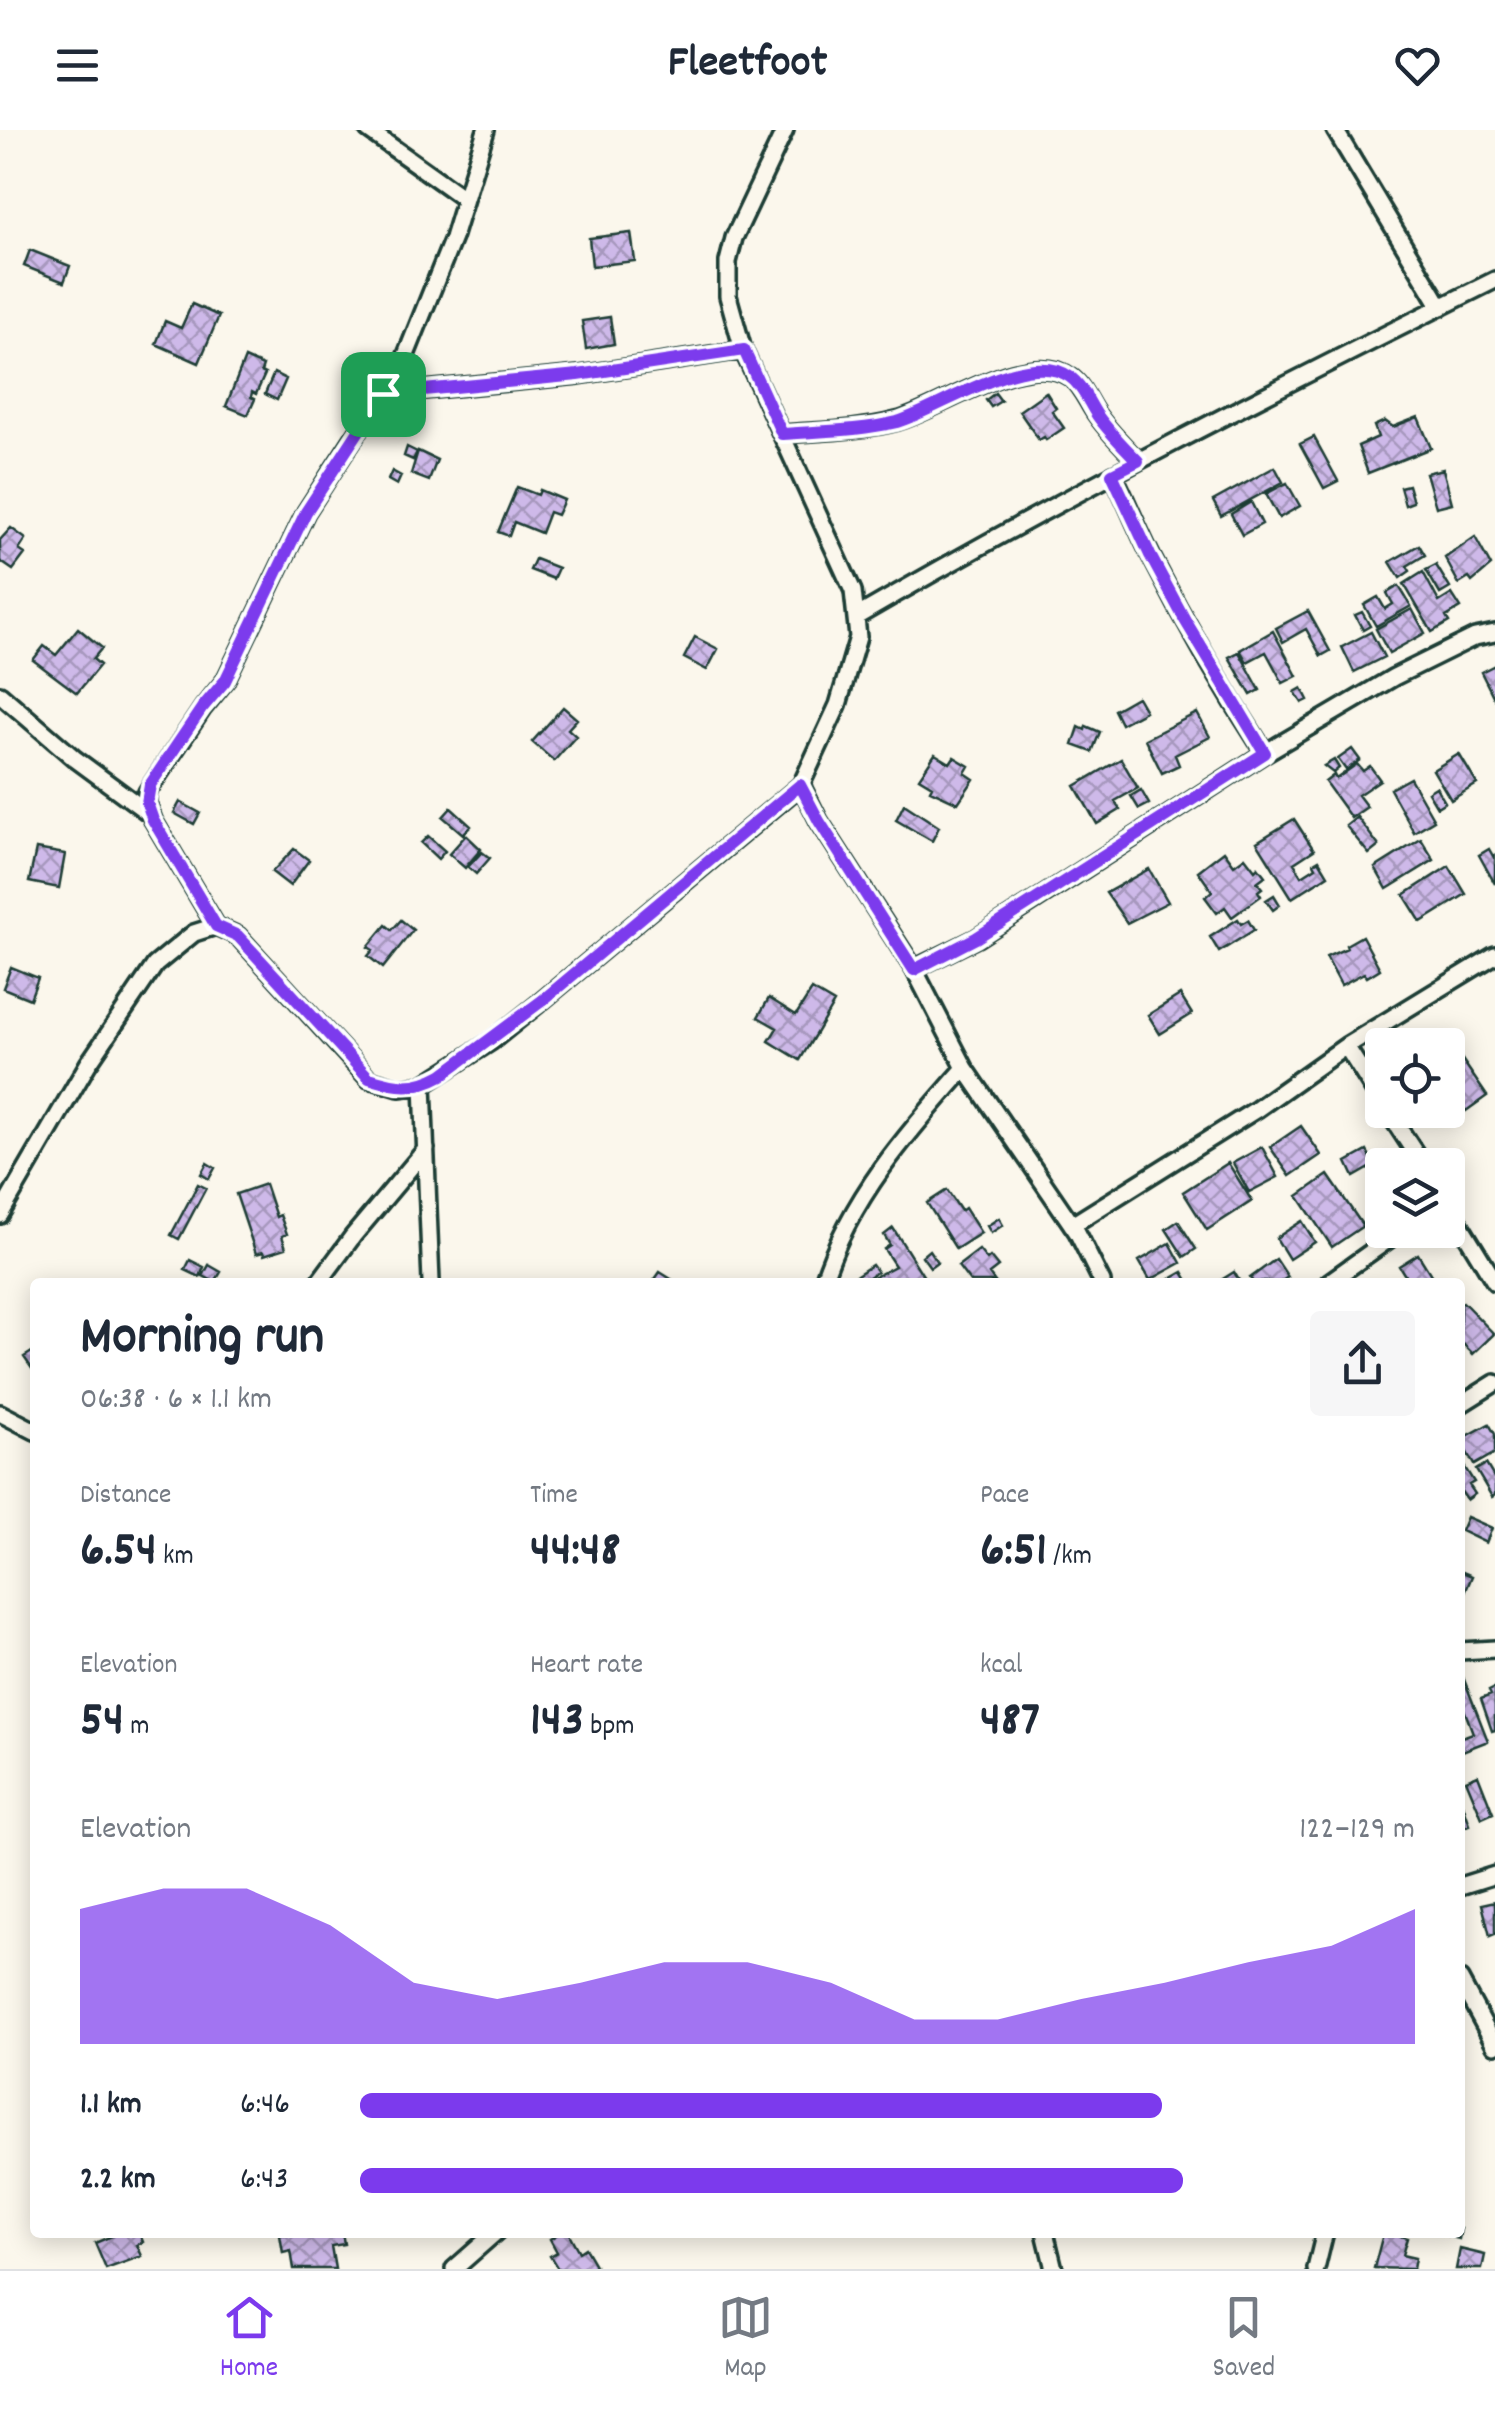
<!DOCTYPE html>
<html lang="en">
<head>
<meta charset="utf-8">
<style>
  body { margin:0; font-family:Dekko,sans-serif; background:#f6f6f7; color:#1f2937; height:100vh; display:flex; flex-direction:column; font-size:38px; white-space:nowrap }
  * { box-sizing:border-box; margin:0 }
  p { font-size:32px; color:#747a83 }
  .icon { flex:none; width:55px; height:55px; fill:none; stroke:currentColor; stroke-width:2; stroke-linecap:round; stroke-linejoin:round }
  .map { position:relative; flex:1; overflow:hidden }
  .panel { position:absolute; left:30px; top:1148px; width:1435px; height:960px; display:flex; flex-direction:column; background:#fff; border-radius:10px; box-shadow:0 5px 25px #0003 }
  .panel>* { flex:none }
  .controls { position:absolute; left:1365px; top:898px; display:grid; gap:20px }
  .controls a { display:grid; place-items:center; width:100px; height:100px; border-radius:10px; background:#fff; box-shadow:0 5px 25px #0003; font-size:50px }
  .pin { position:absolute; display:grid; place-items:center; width:85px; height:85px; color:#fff; margin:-42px; border-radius:20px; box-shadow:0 5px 15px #0006 }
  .round { display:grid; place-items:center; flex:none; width:105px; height:105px; border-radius:10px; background:#f6f6f7 }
  .summary { display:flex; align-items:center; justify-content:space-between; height:170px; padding:0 50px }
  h1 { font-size:55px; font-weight:700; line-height:75px }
  .figures { display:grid; grid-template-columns:repeat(3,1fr); gap:15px; height:170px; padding:10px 50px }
  .figures div { display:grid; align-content:center }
  .figures b { font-size:50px; font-weight:700 }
  .figures small { font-size:28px; font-weight:400 }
  .figures p { font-size:28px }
  .chart { height:280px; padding:20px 50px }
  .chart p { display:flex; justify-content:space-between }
  .chart svg { width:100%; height:180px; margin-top:10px; fill:#7c3aed; opacity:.7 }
  ul { padding:0 50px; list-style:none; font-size:32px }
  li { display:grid; grid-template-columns:160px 120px 1fr; align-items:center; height:75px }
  li i { height:25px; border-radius:12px; background:#7c3aed }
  header { display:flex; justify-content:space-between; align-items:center; height:130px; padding:0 50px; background:#fff; font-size:45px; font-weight:700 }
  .dock { display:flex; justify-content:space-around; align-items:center; height:140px; border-top:2px solid #e0e1e3; background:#fff; font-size:28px; color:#747a83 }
  .dock a { display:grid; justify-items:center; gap:5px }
  .dock .current { color:#7c3aed }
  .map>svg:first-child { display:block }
</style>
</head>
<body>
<header><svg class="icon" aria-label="menu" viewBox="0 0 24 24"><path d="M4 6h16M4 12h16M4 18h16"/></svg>Fleetfoot<svg class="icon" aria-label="heart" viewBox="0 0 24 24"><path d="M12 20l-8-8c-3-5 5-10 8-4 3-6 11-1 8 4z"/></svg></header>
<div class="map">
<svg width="1495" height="2139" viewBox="0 0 1495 2139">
  <defs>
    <pattern id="building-cross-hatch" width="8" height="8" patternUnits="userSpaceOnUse" patternTransform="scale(2.5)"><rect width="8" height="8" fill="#ceb9e9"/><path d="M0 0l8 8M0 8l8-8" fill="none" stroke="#a798be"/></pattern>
  </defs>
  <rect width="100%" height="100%" fill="#fbf7ec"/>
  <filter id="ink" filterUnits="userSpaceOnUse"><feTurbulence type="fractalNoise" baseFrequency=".01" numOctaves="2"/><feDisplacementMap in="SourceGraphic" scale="20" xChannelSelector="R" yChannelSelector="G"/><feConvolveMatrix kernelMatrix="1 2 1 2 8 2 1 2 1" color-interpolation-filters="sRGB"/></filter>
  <g filter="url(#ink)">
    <path fill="url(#building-cross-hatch)" stroke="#1f3d34" stroke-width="2.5" d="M631,103L635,131L592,136L589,108Z
      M30,120L70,136L64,152L24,136Z
      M192,174L219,186L199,233L156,214L165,191L181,198Z
      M610,187L614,214L586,219L582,191Z
      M245,228L263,236L261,242L265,244L256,264L252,262L251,267L255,269L248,285L226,276Z
      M274,243L286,249L277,270L265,264Z
      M1046,262L1056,278L1052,281L1064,298L1046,310L1044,307L1039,310L1019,281Z
      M995,263L1001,271L991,277L986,270Z
      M1418,287L1431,318L1368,343L1358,316L1378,307L1374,296L1385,291L1393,297Z
      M1314,307L1338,351L1324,358L1300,314Z
      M407,317L417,322L413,330L404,326Z
      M418,321L437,330L429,351L411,344Z
      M1275,337L1283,352L1221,386L1213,371Z
      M1443,339L1452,373L1436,377L1426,343Z
      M392,341L401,346L397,355L388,350Z
      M1287,353L1300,376L1279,388L1266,364Z
      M1408,355L1413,372L1405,375L1400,357Z
      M517,357L538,365L540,360L564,370L557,385L549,382L541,403L514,392L509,406L498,402Z
      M1251,372L1262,394L1242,405L1231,384Z
      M11,398L26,409L19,420L25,424L13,440L0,431V410Z
      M1475,407L1491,436L1472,452L1469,448L1459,454L1445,428Z
      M1419,415L1425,425L1407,436L1410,441L1400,448L1390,432Z
      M535,429L558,438L553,449L530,440Z
      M1436,435L1450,458L1440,464L1426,440Z
      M1423,442L1439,472L1452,464L1461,478L1446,487L1449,492L1432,502L1404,454Z
      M1399,456L1411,476L1376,496L1364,475L1378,467L1385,479L1393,474L1387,463Z
      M1412,479L1425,503L1389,523L1376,499Z
      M1308,481L1330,521L1321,526L1306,499L1283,512L1276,498Z
      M1362,482L1370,496L1363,500L1355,485Z
      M78,498L102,518L93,529L100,535L77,563L33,530L44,516L56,525Z
      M1273,501L1297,546L1283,553L1266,522L1247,532L1240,520Z
      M1371,502L1384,527L1354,542L1342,517Z
      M695,507L718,519L707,540L684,528Z
      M1239,522L1260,560L1251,565L1229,527Z
      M1495,535V570L1481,542Z
      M1302,558L1308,570L1302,573L1295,562Z
      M1137,567L1145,581L1121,594L1114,580Z
      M563,577L577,589L568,599L576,606L554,631L532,612Z
      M1197,583L1210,607L1175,625L1179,635L1162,643L1145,609Z
      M1086,596L1100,602L1092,622L1073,615L1079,597L1085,600Z
      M1352,619L1360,630L1346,640L1338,629Z
      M935,624L950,633L954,627L969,636L965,643L974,649L958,673L930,660L932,656L919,648Z
      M1459,624L1477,654L1451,670L1433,640Z
      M1121,629L1138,658L1115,671L1120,680L1097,694L1075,656Z
      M1334,630L1339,638L1333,643L1324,636Z
      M1357,634L1363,641L1370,636L1380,650L1358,665L1367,677L1351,688L1325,652L1334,645L1336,649Z
      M1410,648L1434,690L1414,702L1390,659Z
      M1436,657L1445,672L1437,677L1428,662Z
      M1141,660L1149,674L1139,679L1131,666Z
      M180,672L200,683L194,694L174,683Z
      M904,674L939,697L932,711L896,690Z
      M451,678L471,696L463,704L443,687Z
      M1357,687L1379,716L1369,724L1346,696Z
      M1294,689L1314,720L1294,733L1302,746L1316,737L1314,733L1319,730L1328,745L1292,768L1257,712Z
      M466,705L481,719L465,738L449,724Z
      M428,706L445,721L438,729L421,713Z
      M1421,709L1434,730L1387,759L1375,738Z
      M36,719L65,724L59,758L29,752Z
      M294,719L309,730L290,756L272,742Z
      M1489,719L1493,726L1495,725V754L1479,725Z
      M1224,721L1234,735L1245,727L1255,740L1258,737L1265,746L1257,752L1262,758L1258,761L1261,766L1232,787L1225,777L1217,783L1205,767L1212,761L1198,741Z
      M482,722L490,728L476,744L468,737Z
      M1449,736L1466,764L1421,792L1404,765Z
      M1149,739L1168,772L1127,793L1106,763Z
      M1274,765L1280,775L1273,780L1266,770Z
      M1238,789L1241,794L1248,790L1254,800L1219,822L1210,807Z
      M401,790L413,800L383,838L368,826L373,820L368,817L386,795L392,800Z
      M1362,806L1380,839L1367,847L1364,843L1341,855L1326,827L1347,818L1346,815Z
      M11,837L38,848L30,869L3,858Z
      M812,860L834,873L800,930L769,911L777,898L758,887L769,868L796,885Z
      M1180,865L1192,884L1160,904L1148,885Z
      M1461,928L1487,966L1466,981L1448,954V938Z
      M1301,996L1321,1025L1290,1046L1270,1017Z
      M1262,1017L1278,1047L1249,1062L1233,1033Z
      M1367,1021L1375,1035L1354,1047L1347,1032Z
      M207,1033L215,1038L209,1049L201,1044Z
      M1228,1033L1252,1071L1207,1100L1183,1062Z
      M1328,1045L1363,1096L1332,1117L1298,1066Z
      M198,1054L206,1058L179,1109L171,1105Z
      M265,1054L276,1087L280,1085L287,1104L282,1106L286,1118L264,1125L263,1122L256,1124L236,1064Z
      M947,1060L961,1081L965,1078L981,1103L956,1119L927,1073Z
      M999,1088L1003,1095L991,1103L987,1096Z
      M1178,1091L1196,1119L1184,1127L1166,1099Z
      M1302,1091L1315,1112L1289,1129L1276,1108Z
      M893,1098L924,1147L915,1152H865L895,1136L884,1119L890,1115L884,1105Z
      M1170,1113L1181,1133L1150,1150L1139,1131Z
      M929,1120L937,1132L930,1137L922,1126Z
      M979,1120L987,1130L990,1127L998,1137L989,1144L995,1152H970L958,1136Z
      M1418,1124L1433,1148L1425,1152H1409L1399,1136Z
      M1276,1129L1288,1147L1280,1152H1253L1250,1148Z
      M190,1130L204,1137L200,1147L185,1140Z
      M209,1135L221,1142L215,1152L203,1146Z
      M872,1135L877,1142L861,1152H854L851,1149Z
      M660,1142L676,1152H653Z
      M1183,1142L1189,1152H1165Z
      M1234,1142L1240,1152H1218Z
      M1463,1172L1494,1204L1473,1224L1460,1211V1174Z
      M35,1220V1243L24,1227Z
      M1489,1294L1495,1304V1323L1474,1335L1460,1310Z
      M1460,1330L1474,1352L1469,1355L1475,1364L1467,1370L1460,1360Z
      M1486,1334L1495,1349V1365L1492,1367L1476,1340Z
      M1467,1387L1492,1398L1486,1413L1461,1401Z
      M1460,1441L1472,1446L1465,1463L1460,1461Z
      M1463,1547L1488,1611L1460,1622V1602L1462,1607L1473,1603L1464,1579L1460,1581V1549Z
      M1495,1558V1600L1492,1601L1481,1569L1491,1565L1489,1561Z
      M1478,1645L1493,1683L1482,1688L1466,1650Z
      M1460,1665L1470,1695L1460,1698Z
      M1495,1771V1804L1490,1806L1482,1774Z
      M1460,2099H1461L1459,2109L1432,2102H1460Z
      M121,2102H139L143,2112L137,2115L142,2126L106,2139L95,2113Z
      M296,2102H342L344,2114L331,2116L335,2139H294L291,2121L283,2123L280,2105Z
      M561,2102H568L579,2122L585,2118L595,2135L589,2139H558L550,2126L557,2122L550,2109Z
      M1390,2103L1407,2108L1402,2125L1415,2128L1413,2139L1374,2138L1383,2104L1389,2106Z
      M1460,2119L1485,2125L1482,2139H1456Z"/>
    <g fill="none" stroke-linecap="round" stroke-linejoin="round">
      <g stroke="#1f3d34" stroke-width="22">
        <path id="street" d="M368,0L465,69
          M1335,0L1441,177
          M383,264L579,245L743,220
          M782,304C821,301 859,301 897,291C940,280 1028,216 1070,247C1082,255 1088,273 1097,285C1109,302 1123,316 1138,331
          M1113,344C1127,372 1138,401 1152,428C1186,495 1224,560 1265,623
          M856,487C1064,366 1279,257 1495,150
          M0,564L74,628L150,684
          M801,655L819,691L914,839L965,938L1077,1102L1102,1152
          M216,796L153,690L147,673V662L203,578L225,551L306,382L404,230L453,108L486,0
          M914,839L977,808L1265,623L1394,547L1475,507L1495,503
          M1346,916L1382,973
          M423,955L431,1152
          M1387,980L1423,1035
          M1448,1075L1495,1152
          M0,1085L88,934L155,835L194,803L216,796L238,806L369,949L399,958L423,955L492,911L543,870L801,655L838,575L858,507L853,461L743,220L728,166V132L734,108L785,0
          M1072,1095L1257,979L1346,916L1495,825
          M319,1152L353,1106L426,1019
          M823,1152C849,1069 908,1002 965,938
          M1329,1152L1402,1100
          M1460,1275L1495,1253
          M0,1283L35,1301
          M1460,1521L1495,1519
          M1460,1756L1495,1745
          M1460,1850L1495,1915
          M1045,2102L1054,2139
          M454,2139L496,2102
          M1316,2139L1325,2102"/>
      </g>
      <use href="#street" stroke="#fbf7ec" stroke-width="15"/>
    </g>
  </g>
  <g fill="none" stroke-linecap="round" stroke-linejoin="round" filter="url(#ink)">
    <g stroke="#fff" stroke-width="20">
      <path id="route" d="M744,220L782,304C821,301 859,301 897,292C939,280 1028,216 1070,247C1082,255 1089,273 1097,285C1109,302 1123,316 1138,331L1112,344L1150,425L1185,490L1265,623L976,808L914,840L819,691L800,655L543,870L442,945C415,960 397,957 369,948L238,806L216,796L153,690L147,673L150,655L202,578L225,551L306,382L383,264L578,245Z"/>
    </g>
    <use href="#route" stroke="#7c3aed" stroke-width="12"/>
  </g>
</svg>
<div class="controls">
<a><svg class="icon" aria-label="locate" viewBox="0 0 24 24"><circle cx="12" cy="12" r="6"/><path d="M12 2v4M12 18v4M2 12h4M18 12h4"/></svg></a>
<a><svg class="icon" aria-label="layers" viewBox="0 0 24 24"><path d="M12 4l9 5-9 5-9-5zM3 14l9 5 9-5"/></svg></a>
</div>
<div class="pin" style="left:383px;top:264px;background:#1e9e55"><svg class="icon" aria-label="arrive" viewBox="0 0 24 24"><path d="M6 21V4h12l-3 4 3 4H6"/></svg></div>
<section class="panel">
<div class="summary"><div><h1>Morning run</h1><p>06:38 · 6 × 1.1 km</p></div><a class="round"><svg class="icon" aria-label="share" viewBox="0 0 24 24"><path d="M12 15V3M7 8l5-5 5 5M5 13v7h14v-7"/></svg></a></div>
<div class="figures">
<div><p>Distance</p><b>6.54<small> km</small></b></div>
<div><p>Time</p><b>44:48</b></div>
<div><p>Pace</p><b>6:51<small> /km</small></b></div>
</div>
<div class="figures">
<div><p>Elevation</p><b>54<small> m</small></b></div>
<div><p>Heart rate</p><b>143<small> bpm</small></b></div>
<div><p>kcal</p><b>487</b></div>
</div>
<div class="chart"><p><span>Elevation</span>122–129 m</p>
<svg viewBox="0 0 160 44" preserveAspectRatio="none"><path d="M0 44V11L10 6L20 6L30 15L40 29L50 33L60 29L70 24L80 24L90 29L100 38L110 38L120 33L130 29L140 24L150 20L160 11V44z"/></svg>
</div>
<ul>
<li><b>1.1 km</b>6:46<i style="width:76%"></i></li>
<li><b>2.2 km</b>6:43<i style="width:78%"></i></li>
</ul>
</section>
</div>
<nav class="dock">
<a class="current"><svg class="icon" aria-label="home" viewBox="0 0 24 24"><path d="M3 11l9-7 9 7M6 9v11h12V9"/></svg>Home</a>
<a><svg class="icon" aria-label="map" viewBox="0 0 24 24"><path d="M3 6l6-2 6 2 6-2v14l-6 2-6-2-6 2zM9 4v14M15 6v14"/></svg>Map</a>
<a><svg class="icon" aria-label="saved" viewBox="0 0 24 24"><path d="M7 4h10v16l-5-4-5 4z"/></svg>Saved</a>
</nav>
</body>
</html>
